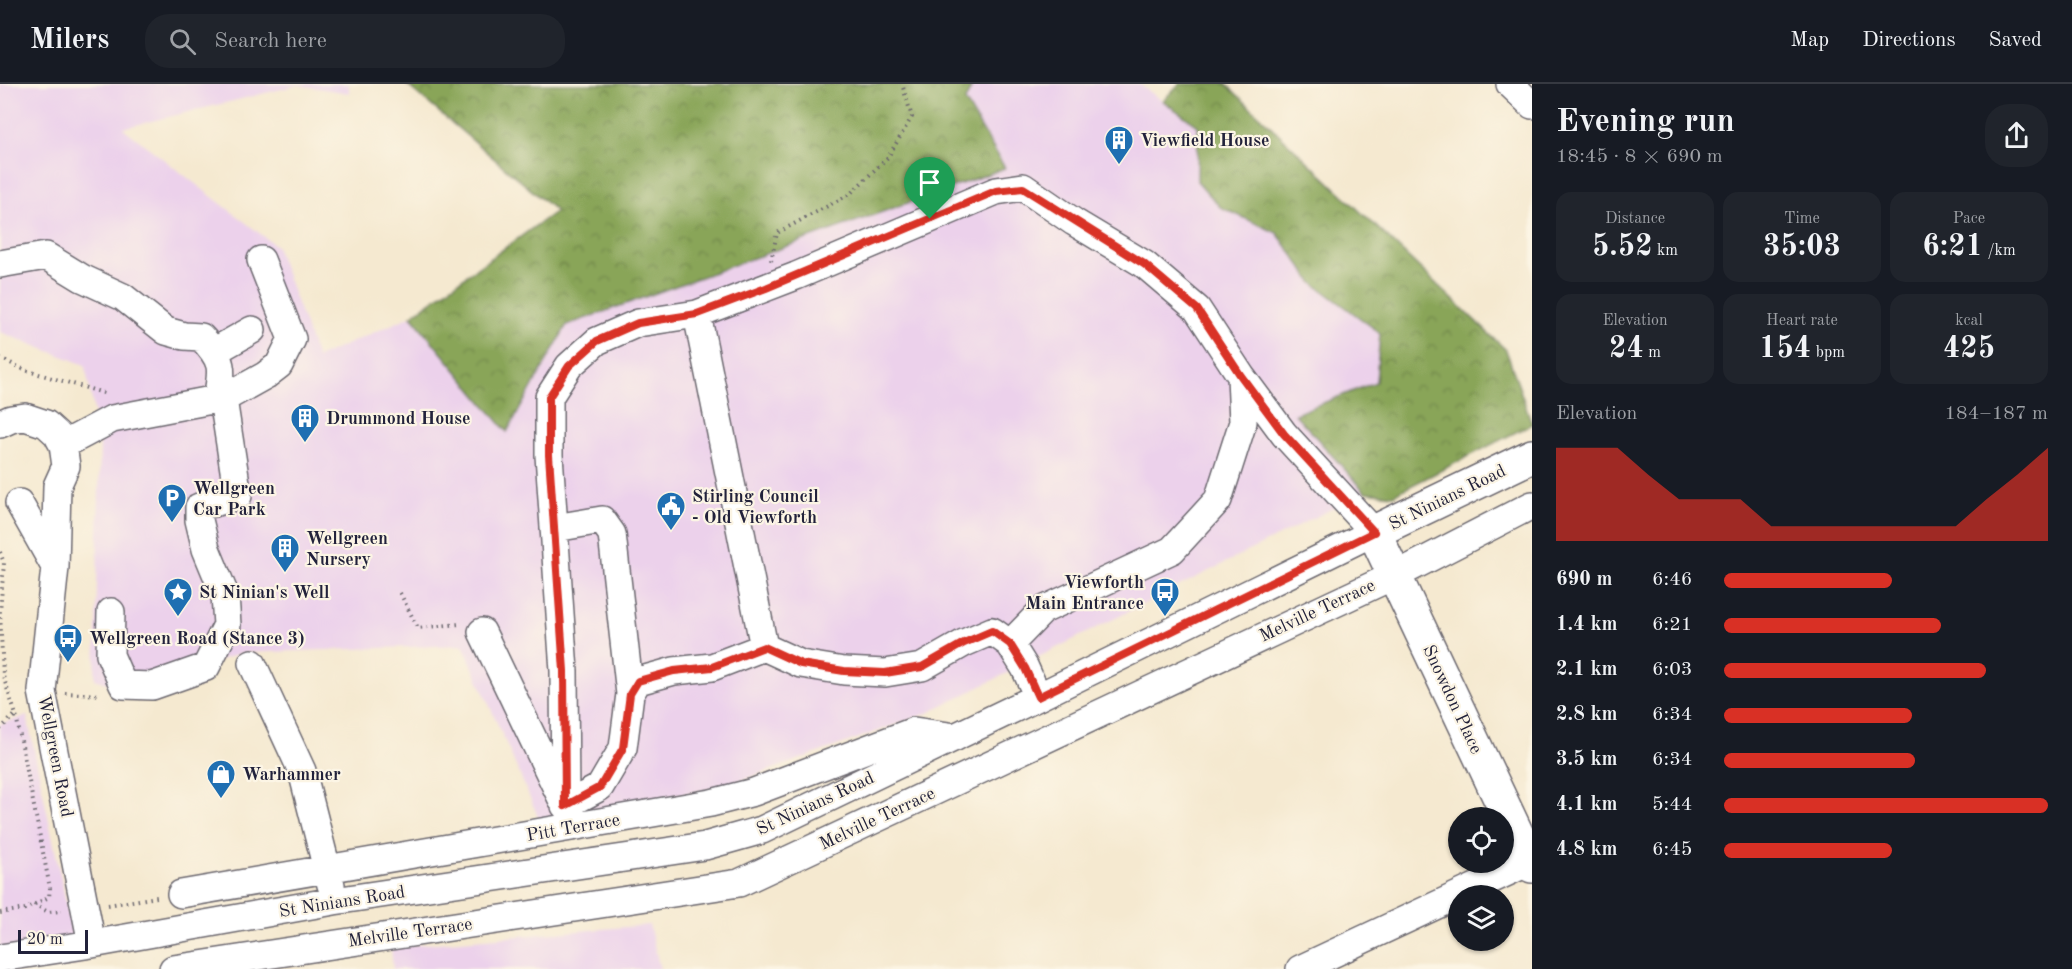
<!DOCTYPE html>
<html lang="en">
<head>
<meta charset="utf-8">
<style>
  body { margin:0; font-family:"Old Standard TT",serif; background:#20242c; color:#f1f3f6; height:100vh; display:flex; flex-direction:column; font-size:22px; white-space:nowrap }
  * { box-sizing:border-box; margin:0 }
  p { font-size:20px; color:#9ea1a6 }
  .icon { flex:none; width:33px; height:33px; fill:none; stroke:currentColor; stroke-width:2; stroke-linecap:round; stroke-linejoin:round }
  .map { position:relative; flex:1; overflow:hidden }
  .sheet { display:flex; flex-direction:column; background:#171b24; width:540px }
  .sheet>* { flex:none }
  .fabs { position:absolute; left:1448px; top:723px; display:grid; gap:12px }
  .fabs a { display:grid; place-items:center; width:66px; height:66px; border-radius:50%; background:#171b24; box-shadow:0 2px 4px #0004; font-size:30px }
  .scale { position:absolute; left:18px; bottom:15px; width:70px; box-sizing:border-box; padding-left:6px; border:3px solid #22223b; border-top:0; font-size:16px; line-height:21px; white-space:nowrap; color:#22223b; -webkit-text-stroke:4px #fcf5e5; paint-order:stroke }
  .pin { position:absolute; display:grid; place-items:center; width:51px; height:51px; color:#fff; margin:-62px -26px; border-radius:50% 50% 50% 0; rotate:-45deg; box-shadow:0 0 6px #0007 }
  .pin .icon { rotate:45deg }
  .round { display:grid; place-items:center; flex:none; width:63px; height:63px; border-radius:24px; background:#20242c }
  .headline { display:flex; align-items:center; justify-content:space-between; height:102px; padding:0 24px }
  h1 { font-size:33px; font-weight:800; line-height:45px }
  .metrics { display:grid; grid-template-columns:repeat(3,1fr); gap:9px; height:102px; padding:6px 24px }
  .metrics div { display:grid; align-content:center; border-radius:15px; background:#20242c; text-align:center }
  .metrics b { font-size:30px; font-weight:800 }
  .metrics small { font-size:16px; font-weight:400 }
  .metrics p { font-size:16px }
  .chart { height:168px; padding:12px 24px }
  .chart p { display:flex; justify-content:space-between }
  .chart svg { width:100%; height:108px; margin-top:6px; fill:#d93025; opacity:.7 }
  ul { padding:0 24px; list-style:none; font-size:20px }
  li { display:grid; grid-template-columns:96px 72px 1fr; align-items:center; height:45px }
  li i { height:15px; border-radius:8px; background:#d93025 }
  header { display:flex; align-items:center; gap:36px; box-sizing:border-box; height:84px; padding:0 30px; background:#171b24; border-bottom:2px solid #363941 }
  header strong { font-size:28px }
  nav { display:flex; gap:33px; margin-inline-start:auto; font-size:21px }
  .search { width:420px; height:54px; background:#20242c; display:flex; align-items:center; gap:15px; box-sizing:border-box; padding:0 21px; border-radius:24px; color:#9ea1a6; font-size:22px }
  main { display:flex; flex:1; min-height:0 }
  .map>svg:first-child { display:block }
</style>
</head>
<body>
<header>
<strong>Milers</strong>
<div class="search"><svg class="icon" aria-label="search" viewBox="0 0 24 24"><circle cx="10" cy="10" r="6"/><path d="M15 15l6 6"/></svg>Search here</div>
<nav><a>Map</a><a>Directions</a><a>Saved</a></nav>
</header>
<main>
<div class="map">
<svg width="1532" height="885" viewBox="0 0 1532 885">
  <defs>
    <pattern id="forest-crowns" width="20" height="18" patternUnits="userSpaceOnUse" patternTransform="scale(1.5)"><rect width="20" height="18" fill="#89a558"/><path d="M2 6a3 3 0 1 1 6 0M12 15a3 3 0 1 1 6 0" fill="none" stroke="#70864a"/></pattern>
  </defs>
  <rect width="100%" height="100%" fill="#fcf5e5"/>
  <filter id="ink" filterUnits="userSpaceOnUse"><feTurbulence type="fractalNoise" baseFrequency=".0167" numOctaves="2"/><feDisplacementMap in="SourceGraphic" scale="12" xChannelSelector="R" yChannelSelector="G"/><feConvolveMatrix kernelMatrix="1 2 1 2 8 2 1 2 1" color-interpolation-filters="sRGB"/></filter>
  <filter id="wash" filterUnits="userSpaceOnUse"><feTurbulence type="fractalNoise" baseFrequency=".008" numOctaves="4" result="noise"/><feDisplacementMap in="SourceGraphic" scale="24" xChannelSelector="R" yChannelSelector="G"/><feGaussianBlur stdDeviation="1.35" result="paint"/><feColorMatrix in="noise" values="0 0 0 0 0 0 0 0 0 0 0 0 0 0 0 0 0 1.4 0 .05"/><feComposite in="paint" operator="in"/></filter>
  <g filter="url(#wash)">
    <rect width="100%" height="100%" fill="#f5e9d0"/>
    <path fill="#ecd1eb" d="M0,0H349V9L298,1L123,44L276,162L317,274L411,232L507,348L567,241L1005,84L965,17L973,0H1139L1198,42L1197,97L1220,123L1277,149L1313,199L1380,249L1376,298L1295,330L1365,408L928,629L726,702L540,737L463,561L241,569L130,606L95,595L100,357L85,281L0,248Z
      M27,632L79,881L51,885H0V640Z
      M649,841L660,885H393L391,863Z"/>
    <path fill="url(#forest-crowns)" stroke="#56644a" stroke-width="1.5" d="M406,0H973L965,17L1005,84L567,241L507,348L411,232L556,127Z
      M1179,0H1226L1506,266L1532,340L1393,411L1365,408L1295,330L1376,298L1380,249L1313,199L1277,149L1220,123L1197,97L1198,42L1163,17Z"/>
  </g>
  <g filter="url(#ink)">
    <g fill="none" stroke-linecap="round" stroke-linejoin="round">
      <g stroke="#6c686f" stroke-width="30">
        <path id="minor" d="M1510,0L1532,21
          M0,180L46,172L82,194L123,213L166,247L184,252L201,253C224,277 223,284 217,315
          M697,230L638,239L597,257L569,282L549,313V371L564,587L565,722L600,703L623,664L630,610L638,597L674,587L712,583L764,563
          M215,267L252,246
          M0,340L11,335L25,333L46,340L57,350L63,361L66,382L57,402L55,483L42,607L92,860
          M63,361L112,335L217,315H223L266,291L279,281L292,255L261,176
          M19,419L55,483
          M555,444L602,436L612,450L630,610
          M111,528L110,571L123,601L152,602L206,583L227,541L225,511L206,465L199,436V423L238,412L223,315
          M482,548L562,715
          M1010,560L992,547L964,559L922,583L885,589L844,587L801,580L764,563L697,230L796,192L996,107L1023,103L1074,138L1144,180L1197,225L1241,292L1243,338L1218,416L1172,466L1043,526L1010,560L1025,584L1038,613
          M252,579L302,687L331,801
          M181,810L711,719L754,708L914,647L956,653
          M0,874L92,860L334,817L705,762L762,746L1038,613L1374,448L1284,350L1241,292
          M173,885L739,799L1412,483L1532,421
          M1300,885L1529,778"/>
      </g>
      <g stroke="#6c686f" stroke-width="36">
        <path id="major" d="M1532,372L1374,448L1532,782"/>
      </g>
      <path stroke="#6c686f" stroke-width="4" stroke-dasharray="1.5 4.5" stroke-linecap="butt" d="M771,177L777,149L850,110L888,73L912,33L902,0
        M0,274L25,286L107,310
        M0,468L4,479L0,528L3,592L16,631L50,804L49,813L25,825L0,829
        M400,509L418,544L460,540
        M65,609L100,611
        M0,645L16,630
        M34,820L48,828L62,827
        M108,821L157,813"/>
      <use href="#minor" stroke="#fff" stroke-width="27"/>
      <use href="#major" stroke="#fff" stroke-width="33"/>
    </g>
  </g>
  <g fill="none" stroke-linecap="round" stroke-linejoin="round" filter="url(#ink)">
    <g stroke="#fff" stroke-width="12">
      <path id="route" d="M1023,104L1144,180L1197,225L1241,292L1284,350L1374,448L1038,613L1025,584L1010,560L992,547L964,559L922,583L885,589L844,587L801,580L764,563L712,583L674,587L638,597L630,610L623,664L600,703L565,722L564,587L549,371V313L569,282L597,257L638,239L697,230L766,204L996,107Z"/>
    </g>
    <use href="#route" stroke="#d93025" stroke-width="8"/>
  </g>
  <defs>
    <g id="building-pin" transform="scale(1.5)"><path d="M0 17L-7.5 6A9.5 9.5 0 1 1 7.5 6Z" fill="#1f6fb2" stroke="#fcf5e5"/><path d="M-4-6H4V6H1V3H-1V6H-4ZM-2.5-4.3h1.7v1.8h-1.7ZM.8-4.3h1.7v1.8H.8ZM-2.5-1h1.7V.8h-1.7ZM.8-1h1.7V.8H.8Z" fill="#fff"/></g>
    <g id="parking-pin" transform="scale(1.5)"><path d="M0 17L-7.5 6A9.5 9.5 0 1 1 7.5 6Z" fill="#1f6fb2" stroke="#fcf5e5"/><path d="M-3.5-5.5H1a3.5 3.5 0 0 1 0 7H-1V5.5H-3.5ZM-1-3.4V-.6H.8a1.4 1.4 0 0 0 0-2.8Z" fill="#fff"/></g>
    <g id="civic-pin" transform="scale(1.5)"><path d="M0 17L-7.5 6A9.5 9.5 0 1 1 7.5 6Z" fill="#1f6fb2" stroke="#fcf5e5"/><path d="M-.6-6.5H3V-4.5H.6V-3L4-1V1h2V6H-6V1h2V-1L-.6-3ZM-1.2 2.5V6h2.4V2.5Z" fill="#fff"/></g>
    <g id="sight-pin" transform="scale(1.5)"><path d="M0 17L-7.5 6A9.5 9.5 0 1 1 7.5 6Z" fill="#1f6fb2" stroke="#fcf5e5"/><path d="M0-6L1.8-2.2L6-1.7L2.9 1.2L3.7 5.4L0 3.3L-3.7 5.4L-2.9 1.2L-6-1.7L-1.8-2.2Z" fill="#fff"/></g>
    <g id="bus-pin" transform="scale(1.5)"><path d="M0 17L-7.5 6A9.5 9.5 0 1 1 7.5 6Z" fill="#1f6fb2" stroke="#fcf5e5"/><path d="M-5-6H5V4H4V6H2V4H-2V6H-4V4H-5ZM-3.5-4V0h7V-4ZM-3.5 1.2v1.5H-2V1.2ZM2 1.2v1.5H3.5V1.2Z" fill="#fff"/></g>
    <g id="shop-pin" transform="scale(1.5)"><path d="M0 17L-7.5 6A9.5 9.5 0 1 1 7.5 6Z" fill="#1f6fb2" stroke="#fcf5e5"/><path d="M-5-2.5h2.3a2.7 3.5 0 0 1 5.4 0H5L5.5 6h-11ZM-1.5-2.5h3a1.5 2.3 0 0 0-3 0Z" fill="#fff"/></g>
  </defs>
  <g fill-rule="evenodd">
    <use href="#building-pin" x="1119" y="56"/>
    <use href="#building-pin" x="305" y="334"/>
    <use href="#parking-pin" x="172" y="414"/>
    <use href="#civic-pin" x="671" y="422"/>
    <use href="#building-pin" x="285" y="464"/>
    <use href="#sight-pin" x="178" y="508"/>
    <use href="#bus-pin" x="1165" y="508"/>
    <use href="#bus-pin" x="68" y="554"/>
    <use href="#shop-pin" x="221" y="690"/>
  </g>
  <g text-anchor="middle" stroke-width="4.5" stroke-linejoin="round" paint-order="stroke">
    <g font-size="18" font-weight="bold" fill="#22223b" stroke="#fcf5e5" text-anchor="start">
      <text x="1140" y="62">Viewfield House</text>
      <text x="326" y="340">Drummond House</text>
      <text x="193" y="410">Wellgreen<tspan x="193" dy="21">Car Park</tspan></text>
      <text x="692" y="418">Stirling Council<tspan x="692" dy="21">- Old Viewforth</tspan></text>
      <text x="306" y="460">Wellgreen<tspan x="306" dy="21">Nursery</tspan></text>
      <text x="1144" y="504" text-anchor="end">Viewforth<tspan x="1144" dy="21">Main Entrance</tspan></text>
      <text x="199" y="514">St Ninian's Well</text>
      <text x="89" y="560">Wellgreen Road (Stance 3)</text>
      <text x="242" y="696">Warhammer</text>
    </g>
    <g font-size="18" fill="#22223b" stroke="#fcf5e5">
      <text transform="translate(1447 413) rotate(-26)" y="6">St Ninians Road</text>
      <text transform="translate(1317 526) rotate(-25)" y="6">Melville Terrace</text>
      <text transform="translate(1453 615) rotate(65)" y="6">Snowdon Place</text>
      <text transform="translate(56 672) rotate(79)" y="6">Wellgreen Road</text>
      <text transform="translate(815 719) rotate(-25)" y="6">St Ninians Road</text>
      <text transform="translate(877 734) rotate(-25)" y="6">Melville Terrace</text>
      <text transform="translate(573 743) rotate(-10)" y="6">Pitt Terrace</text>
      <text transform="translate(342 817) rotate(-9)" y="6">St Ninians Road</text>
      <text transform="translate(410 848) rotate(-8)" y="6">Melville Terrace</text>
    </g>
  </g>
</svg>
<div class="fabs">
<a><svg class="icon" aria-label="locate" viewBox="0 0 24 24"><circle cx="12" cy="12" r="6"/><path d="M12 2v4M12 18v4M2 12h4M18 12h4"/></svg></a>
<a><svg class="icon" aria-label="layers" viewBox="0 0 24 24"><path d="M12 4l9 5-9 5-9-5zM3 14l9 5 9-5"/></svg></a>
</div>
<div class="scale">20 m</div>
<div class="pin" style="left:930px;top:135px;background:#1e9e55"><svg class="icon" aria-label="arrive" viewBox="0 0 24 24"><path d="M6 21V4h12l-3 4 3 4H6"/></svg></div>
</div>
<section class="sheet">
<div class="headline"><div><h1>Evening run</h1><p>18:45 · 8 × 690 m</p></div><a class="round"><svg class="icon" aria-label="share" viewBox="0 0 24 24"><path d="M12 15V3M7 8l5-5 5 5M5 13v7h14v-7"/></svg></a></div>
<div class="metrics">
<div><p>Distance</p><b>5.52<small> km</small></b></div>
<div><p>Time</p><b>35:03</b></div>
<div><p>Pace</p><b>6:21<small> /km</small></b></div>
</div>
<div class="metrics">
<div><p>Elevation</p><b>24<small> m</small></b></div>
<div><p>Heart rate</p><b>154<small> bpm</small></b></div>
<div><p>kcal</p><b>425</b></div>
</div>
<div class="chart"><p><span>Elevation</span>184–187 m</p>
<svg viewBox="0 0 160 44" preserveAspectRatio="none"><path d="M0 44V6L10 6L20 6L30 17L40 27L50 27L60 27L70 38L80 38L90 38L100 38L110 38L120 38L130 38L140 27L150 17L160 6V44z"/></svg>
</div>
<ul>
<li><b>690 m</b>6:46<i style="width:52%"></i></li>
<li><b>1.4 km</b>6:21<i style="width:67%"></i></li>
<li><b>2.1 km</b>6:03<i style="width:81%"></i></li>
<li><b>2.8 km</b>6:34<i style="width:58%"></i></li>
<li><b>3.5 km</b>6:34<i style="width:59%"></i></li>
<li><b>4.1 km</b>5:44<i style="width:100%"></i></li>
<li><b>4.8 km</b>6:45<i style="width:52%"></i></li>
</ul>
</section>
</main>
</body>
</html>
